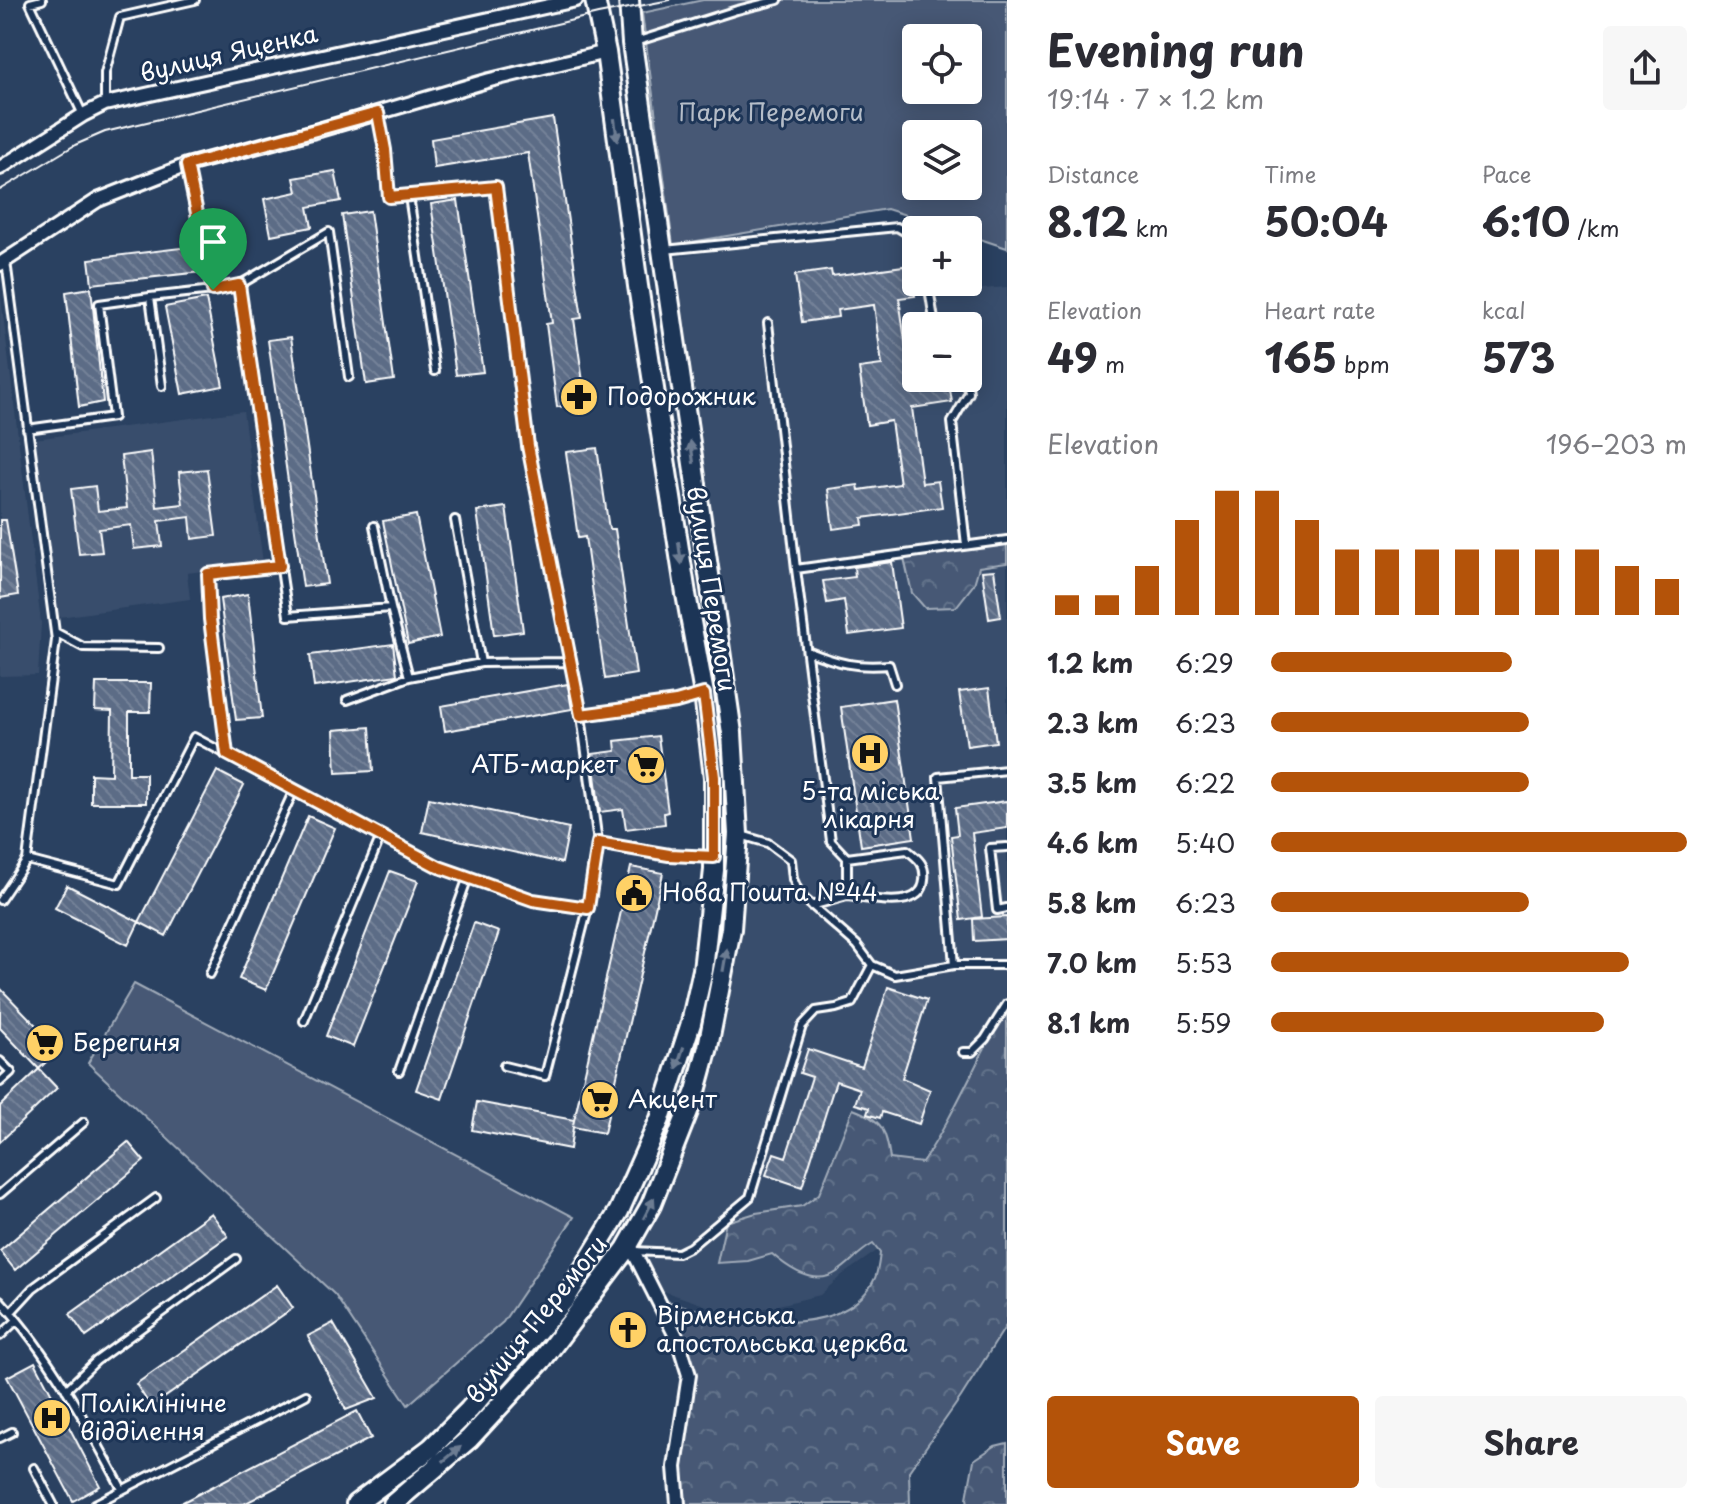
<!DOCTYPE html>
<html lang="en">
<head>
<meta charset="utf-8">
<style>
  body { margin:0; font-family:"Playpen Sans",sans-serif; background:#f7f7f7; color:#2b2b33; height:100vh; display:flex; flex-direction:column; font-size:30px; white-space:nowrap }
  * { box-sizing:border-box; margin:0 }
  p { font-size:26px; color:#7c7c81 }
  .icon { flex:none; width:44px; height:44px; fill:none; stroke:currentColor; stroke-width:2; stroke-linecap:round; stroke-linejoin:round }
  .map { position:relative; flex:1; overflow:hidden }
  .panel { display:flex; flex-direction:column; background:#fff; width:720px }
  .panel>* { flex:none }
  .controls { position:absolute; left:902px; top:24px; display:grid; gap:16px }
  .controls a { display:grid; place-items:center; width:80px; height:80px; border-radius:8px; background:#fff; box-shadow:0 4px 20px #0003; font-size:40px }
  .pin { position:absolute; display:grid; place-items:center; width:68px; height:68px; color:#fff; margin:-82px -34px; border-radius:50% 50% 50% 0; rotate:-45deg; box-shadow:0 0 8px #0007 }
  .pin .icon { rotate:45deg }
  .round { display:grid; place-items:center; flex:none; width:84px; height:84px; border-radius:8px; background:#f7f7f7 }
  .headline { display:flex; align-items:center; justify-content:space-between; height:136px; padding:0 40px }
  h1 { font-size:44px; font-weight:700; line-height:60px }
  .metrics { display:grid; grid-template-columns:repeat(3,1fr); gap:12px; height:136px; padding:8px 40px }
  .metrics div { display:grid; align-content:center }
  .metrics b { font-size:40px; font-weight:700 }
  .metrics small { font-size:22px; font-weight:400 }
  .metrics p { font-size:22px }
  .chart { height:224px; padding:16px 40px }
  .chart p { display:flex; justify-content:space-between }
  .chart svg { width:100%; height:144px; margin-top:8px; stroke:#b45309; stroke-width:6 }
  .button { display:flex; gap:16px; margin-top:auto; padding:16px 40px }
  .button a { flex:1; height:92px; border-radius:8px; background:#b45309; color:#fff; font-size:32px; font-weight:700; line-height:92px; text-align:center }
  .button a+a { background:#f7f7f7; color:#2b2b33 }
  ul { padding:0 40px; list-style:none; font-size:26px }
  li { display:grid; grid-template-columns:128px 96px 1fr; align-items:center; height:60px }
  li i { height:20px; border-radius:10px; background:#b45309 }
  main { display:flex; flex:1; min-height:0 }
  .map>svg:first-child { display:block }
</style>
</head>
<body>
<main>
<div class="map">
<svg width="1007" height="1504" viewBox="0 0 1007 1504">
  <defs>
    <pattern id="forest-crowns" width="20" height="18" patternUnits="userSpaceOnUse" patternTransform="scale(2)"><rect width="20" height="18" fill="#465975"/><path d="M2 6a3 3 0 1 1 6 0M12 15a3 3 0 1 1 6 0" fill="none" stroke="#62728a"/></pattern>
    <pattern id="building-back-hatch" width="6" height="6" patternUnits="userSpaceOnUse" patternTransform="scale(2)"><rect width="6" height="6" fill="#5b6c86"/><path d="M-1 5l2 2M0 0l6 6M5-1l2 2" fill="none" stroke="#748298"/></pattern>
  </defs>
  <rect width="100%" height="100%" fill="#2a4161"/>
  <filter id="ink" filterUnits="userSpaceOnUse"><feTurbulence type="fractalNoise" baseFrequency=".0125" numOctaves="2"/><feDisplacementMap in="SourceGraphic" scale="16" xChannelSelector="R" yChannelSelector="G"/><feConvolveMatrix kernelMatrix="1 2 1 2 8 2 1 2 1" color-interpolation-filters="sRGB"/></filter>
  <g filter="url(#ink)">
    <path fill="#394e6c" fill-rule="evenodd" d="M904,227L916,255V282H927L932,293L1007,287V1067L927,1216L842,1275L820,1295L754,1311L725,1312L666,1292L619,1258L696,1091L738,834L667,258ZM916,326H968V378H916Z
      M0,290L41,623L38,675L0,676Z
      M243,411L263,563L187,573L190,599L59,617L35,439Z"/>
    <path fill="url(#forest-crowns)" stroke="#a2acba" stroke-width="2" d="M1007,542V563L979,567L974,584L956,607L925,608L912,593L904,558Z
      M1007,1007V1324L961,1397L909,1471L910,1504H683L680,1452L693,1372L670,1302C725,1319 843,1346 875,1278C878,1271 879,1261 880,1253L873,1244C857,1253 850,1264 837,1272C815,1287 788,1268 772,1254L748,1261L717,1263L726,1222L756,1213L802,1206L819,1194L853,1109C883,1120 886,1130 890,1159L922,1163C955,1114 977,1058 1007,1007Z
      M1007,1443V1504H968L967,1498L974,1460L995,1446Z"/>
    <path fill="#465975" stroke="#a2acba" stroke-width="2" fill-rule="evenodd" d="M703,0H1007V248L968,235V230H953L887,209L673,245L642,13ZM916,38H968V90H916ZM916,134H968V186H916Z
      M134,984L574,1217L503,1322L408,1405L335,1295L88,1063Z"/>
    <path fill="url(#building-back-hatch)" stroke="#fff" stroke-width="2" d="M553,118L582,318L574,319L586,403L557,407L546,324L552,323L528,153L434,168L431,139Z
      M335,171L341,201L308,207L312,227L271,235L264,199L297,192L294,178Z
      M458,200L483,372L456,375L431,204Z
      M370,211L394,380L366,384L342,215Z
      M197,246L201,272L92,284L89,259Z
      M911,265L915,296L899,298L911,383L948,378L952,402L912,408L922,483L938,481L942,507L862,518L863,525L833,529L828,489L858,485L859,490L900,484L891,421L867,425L859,368L882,365L874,305L837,310L838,317L802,322L795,275L831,270L832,276Z
      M91,288L103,402L79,407L66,292Z
      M206,299L223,386L182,394L165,307Z
      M291,337L327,584L303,587L268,340Z
      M597,448L609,529H615L636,674L605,679L585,537L578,538L566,452Z
      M151,452L157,507L183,504L179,472L207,469L216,536L192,539L190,517L159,521L162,546L134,549L131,525L99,529L102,552L79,554L71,489L95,486L98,511L127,508L121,456Z
      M506,507L523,631L494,635L477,511Z
      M416,515L440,637L408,644L383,521Z
      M0,520H6L18,595L0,598Z
      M892,562L901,628L849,635L844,600L827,603L823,581L855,577L854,567Z
      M994,570L1001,617L989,619L982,571Z
      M248,594L262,718L236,720L220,599Z
      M393,644L397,675L314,687L310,655Z
      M96,683H151L150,712H129V774H146V803H91V774L111,775L112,711L95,710Z
      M568,684L572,709L445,731L441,706Z
      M989,688L996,742L967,746L959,692Z
      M894,699L914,838L861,846L841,707Z
      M370,727L373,771L336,773L334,730Z
      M658,736L668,812L664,813L665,824L626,829L623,809L600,812L592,754L616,751L615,741Z
      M217,771L244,785L166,936L139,922Z
      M429,798L569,828L562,863L422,832Z
      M1007,801V828L972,833L982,917L961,920L951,836L958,835L955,808Z
      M308,816L335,828L266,990L239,979Z
      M631,867L663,873L604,1133L573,1127L570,1149L472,1130L477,1102L574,1120L573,1125Z
      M390,871L418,881L353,1047L326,1036Z
      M67,885L139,922L128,945L55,908Z
      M1007,917V939L974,941L973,919Z
      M474,923L499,932L442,1099L416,1090Z
      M888,987L927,1000L902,1078L930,1090L919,1124L882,1112L880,1118L867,1114L869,1108L855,1104L860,1089L836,1081L802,1187L766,1175L774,1153L786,1157L812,1077L800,1073L808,1049L862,1067Z
      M0,988L59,1049L39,1069L0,1028Z
      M39,1069L57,1088L0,1142V1106Z
      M128,1142L144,1161L15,1270L0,1251Z
      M211,1213L228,1236L86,1337L70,1314Z
      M277,1285L293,1308L151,1407L136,1384Z
      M333,1323L377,1398L346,1410L308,1336Z
      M35,1362L100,1486L73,1501L7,1377Z
      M357,1411L371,1438L244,1504H179Z"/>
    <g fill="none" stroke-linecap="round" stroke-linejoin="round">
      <g stroke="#fff" stroke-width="12">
        <path id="lane" d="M42,0L30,3L83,115
          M635,42L737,10L778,0
          M105,104V73L120,17L195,0
          M378,113L385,150L389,197L496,187L528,446L571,662
          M187,165L213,290L239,285L288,616L391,608L409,677L481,663L571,662L581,715L598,843
          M409,196L435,371
          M664,250L897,227L916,238
          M928,282L935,326
          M239,285L329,232L349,377
          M768,323L796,569L831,841L847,858V896L811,906
          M162,386L150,297L213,290
          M27,429L113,417L99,304L150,297
          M455,520L481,663
          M374,526L391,608
          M966,545L952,422L969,393L967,378
          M796,569L1007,540
          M55,632L83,647L159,648
          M807,651C838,663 855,668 889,665L895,684
          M347,700L409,677
          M581,715L676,702L700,695
          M227,754L210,619L208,574L280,566
          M741,835L768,843L791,860L793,879L800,895L857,945L872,965L895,975L954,965L938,777L1007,770
          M1007,847L990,848L997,910L1007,908
          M27,860L119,884L194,737L439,867L533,900L588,908L598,843L669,855L712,857
          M847,896C868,898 922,912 924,880C926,865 919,859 907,850L847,858
          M0,900L27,860L56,640L6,261
          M954,965H1007
          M210,974L294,790
          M304,1021L381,836
          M963,1052H972L985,1039L1007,1004
          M0,1061L11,1072L0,1082
          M504,1066L545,1076L588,908
          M399,1071L468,877
          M0,1194L84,1122
          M633,1251L678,1253L690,1247L750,1197L802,1026L816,1011L836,1008L852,1003L872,965
          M0,1300C51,1356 87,1424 122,1489
          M11,1312L33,1288L156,1198
          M0,1336L17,1320
          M66,1390L96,1361L236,1259
          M0,1438L12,1432
          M34,1468L53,1504
          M95,1504L306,1395"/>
      </g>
      <g stroke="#fff" stroke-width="18">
        <path id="street" d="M0,168L83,115L105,104L576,0
          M0,264L98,200L187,165L319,130L490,80L606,52
          M626,1249L633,1251L678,1340L689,1375L675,1467L678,1504"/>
      </g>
      <g stroke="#fff" stroke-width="24">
        <path id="secondary" d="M356,1504L431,1448L469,1410L566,1298L619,1211L660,1119L691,1023L703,970L714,870V777L704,694L686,594L638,286L606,52L595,0
          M393,1504L469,1439L542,1360L626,1249L651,1205L696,1091L708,1047L731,929L738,834L732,733L632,43L629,0"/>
      </g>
      <use href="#lane" stroke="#1d3557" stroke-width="6"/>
      <use href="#street" stroke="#1d3557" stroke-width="12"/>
      <use href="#secondary" stroke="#1d3557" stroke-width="18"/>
      <path stroke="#fff" stroke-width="2" d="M0,190L75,145L105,132L598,14L670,0"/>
    </g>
    <defs><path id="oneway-solid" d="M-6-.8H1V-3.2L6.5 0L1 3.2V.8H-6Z" transform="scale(2)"/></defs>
    <g fill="#6c7c92">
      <use href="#oneway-solid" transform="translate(616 130) rotate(82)"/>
      <use href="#oneway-solid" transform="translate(692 452) rotate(-98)"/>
      <use href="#oneway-solid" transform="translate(680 553) rotate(82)"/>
      <use href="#oneway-solid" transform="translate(725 960) rotate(-80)"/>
      <use href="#oneway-solid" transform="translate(680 1058) rotate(108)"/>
      <use href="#oneway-solid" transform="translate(649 1208) rotate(-63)"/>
      <use href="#oneway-solid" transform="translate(452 1454) rotate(-40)"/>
    </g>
  </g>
  <g fill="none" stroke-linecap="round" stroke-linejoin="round" filter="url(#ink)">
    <g stroke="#fff" stroke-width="16">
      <path id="route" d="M378,113L385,150L389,197L496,187L528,446L581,715L676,702L704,694L714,777V857L669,855L598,843L588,908L533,900L439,867L227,754L210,619L208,574L280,566L239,285L213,290L187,165Z"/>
    </g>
    <use href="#route" stroke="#b45309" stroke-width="10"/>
  </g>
  <defs>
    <g id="pharmacy-disc" transform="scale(2)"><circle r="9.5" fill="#ffd166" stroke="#1d3557"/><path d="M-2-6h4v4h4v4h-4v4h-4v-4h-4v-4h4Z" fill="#111"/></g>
    <g id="hospital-disc" transform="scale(2)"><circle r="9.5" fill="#ffd166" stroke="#1d3557"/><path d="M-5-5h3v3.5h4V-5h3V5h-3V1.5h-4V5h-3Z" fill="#111"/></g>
    <g id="supermarket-disc" transform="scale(2)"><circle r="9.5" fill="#ffd166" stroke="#1d3557"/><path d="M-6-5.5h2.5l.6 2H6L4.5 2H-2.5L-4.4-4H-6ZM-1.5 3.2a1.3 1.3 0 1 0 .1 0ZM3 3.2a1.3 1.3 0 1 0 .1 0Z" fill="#111"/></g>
    <g id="civic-disc" transform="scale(2)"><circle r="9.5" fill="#ffd166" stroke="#1d3557"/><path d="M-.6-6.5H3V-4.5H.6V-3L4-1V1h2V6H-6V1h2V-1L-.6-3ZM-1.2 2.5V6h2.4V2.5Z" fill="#111"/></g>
    <g id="church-disc" transform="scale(2)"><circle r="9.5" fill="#ffd166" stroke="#1d3557"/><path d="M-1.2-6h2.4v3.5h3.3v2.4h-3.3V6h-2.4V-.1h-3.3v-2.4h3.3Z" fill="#111"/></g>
  </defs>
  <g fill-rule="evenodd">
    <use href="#pharmacy-disc" x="579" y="397"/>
    <use href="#hospital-disc" x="870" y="753"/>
    <use href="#supermarket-disc" x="646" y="765"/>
    <use href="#civic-disc" x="634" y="893"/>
    <use href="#supermarket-disc" x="45" y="1043"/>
    <use href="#supermarket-disc" x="600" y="1100"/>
    <use href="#church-disc" x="628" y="1330"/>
    <use href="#hospital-disc" x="52" y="1418"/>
  </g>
  <g text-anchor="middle" stroke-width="6" stroke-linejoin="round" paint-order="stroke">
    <g font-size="24" fill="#fff" stroke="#1d3557">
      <text transform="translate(229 54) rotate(-13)" y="8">вулиця Яценка</text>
      <text transform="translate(711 589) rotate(81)" y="8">вулиця Перемоги</text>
      <text transform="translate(537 1320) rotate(-51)" y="8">вулиця Перемоги</text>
    </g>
    <g font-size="24" fill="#b5bdc8" stroke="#1d3557">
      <text x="771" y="121">Парк Перемоги</text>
    </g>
    <g font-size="24" fill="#fff" stroke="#1d3557" text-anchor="start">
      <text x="607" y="405">Подорожник</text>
      <text x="618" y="773" text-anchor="end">АТБ-маркет</text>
      <text x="870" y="800" text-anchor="middle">5-та міська<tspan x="870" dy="28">лікарня</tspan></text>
      <text x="662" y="901">Нова Пошта №44</text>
      <text x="73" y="1051">Берегиня</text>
      <text x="628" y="1108">Акцент</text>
      <text x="656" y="1324">Вірменська<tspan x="656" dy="28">апостольська церква</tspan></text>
      <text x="80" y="1412">Поліклінічне<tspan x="80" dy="28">відділення</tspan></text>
    </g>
  </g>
</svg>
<div class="controls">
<a><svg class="icon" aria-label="locate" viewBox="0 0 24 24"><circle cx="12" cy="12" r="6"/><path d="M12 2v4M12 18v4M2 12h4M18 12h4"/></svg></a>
<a><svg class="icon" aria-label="layers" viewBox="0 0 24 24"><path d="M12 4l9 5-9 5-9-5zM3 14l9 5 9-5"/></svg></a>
<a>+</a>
<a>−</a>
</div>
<div class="pin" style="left:213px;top:290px;background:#1e9e55"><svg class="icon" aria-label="arrive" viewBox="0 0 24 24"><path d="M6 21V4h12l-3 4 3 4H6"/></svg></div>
</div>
<section class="panel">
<div class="headline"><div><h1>Evening run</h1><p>19:14 · 7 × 1.2 km</p></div><a class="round"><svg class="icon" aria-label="share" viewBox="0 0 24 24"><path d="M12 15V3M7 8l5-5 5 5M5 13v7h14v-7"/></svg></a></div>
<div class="metrics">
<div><p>Distance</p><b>8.12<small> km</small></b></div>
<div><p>Time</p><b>50:04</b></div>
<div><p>Pace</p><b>6:10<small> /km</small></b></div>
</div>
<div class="metrics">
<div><p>Elevation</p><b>49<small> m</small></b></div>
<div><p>Heart rate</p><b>165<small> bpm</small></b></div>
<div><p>kcal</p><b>573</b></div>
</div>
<div class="chart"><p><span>Elevation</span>196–203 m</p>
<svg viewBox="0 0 160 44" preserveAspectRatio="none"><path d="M5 44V38M15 44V38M25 44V29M35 44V15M45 44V6M55 44V6M65 44V15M75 44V24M85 44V24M95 44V24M105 44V24M115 44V24M125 44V24M135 44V24M145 44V29M155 44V33"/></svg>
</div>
<ul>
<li><b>1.2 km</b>6:29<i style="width:58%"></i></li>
<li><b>2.3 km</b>6:23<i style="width:62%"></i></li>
<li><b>3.5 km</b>6:22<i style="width:62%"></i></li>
<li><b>4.6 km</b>5:40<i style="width:100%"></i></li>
<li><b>5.8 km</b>6:23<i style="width:62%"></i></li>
<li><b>7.0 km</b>5:53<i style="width:86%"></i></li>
<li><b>8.1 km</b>5:59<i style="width:80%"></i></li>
</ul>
<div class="button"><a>Save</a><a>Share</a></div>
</section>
</main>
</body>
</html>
